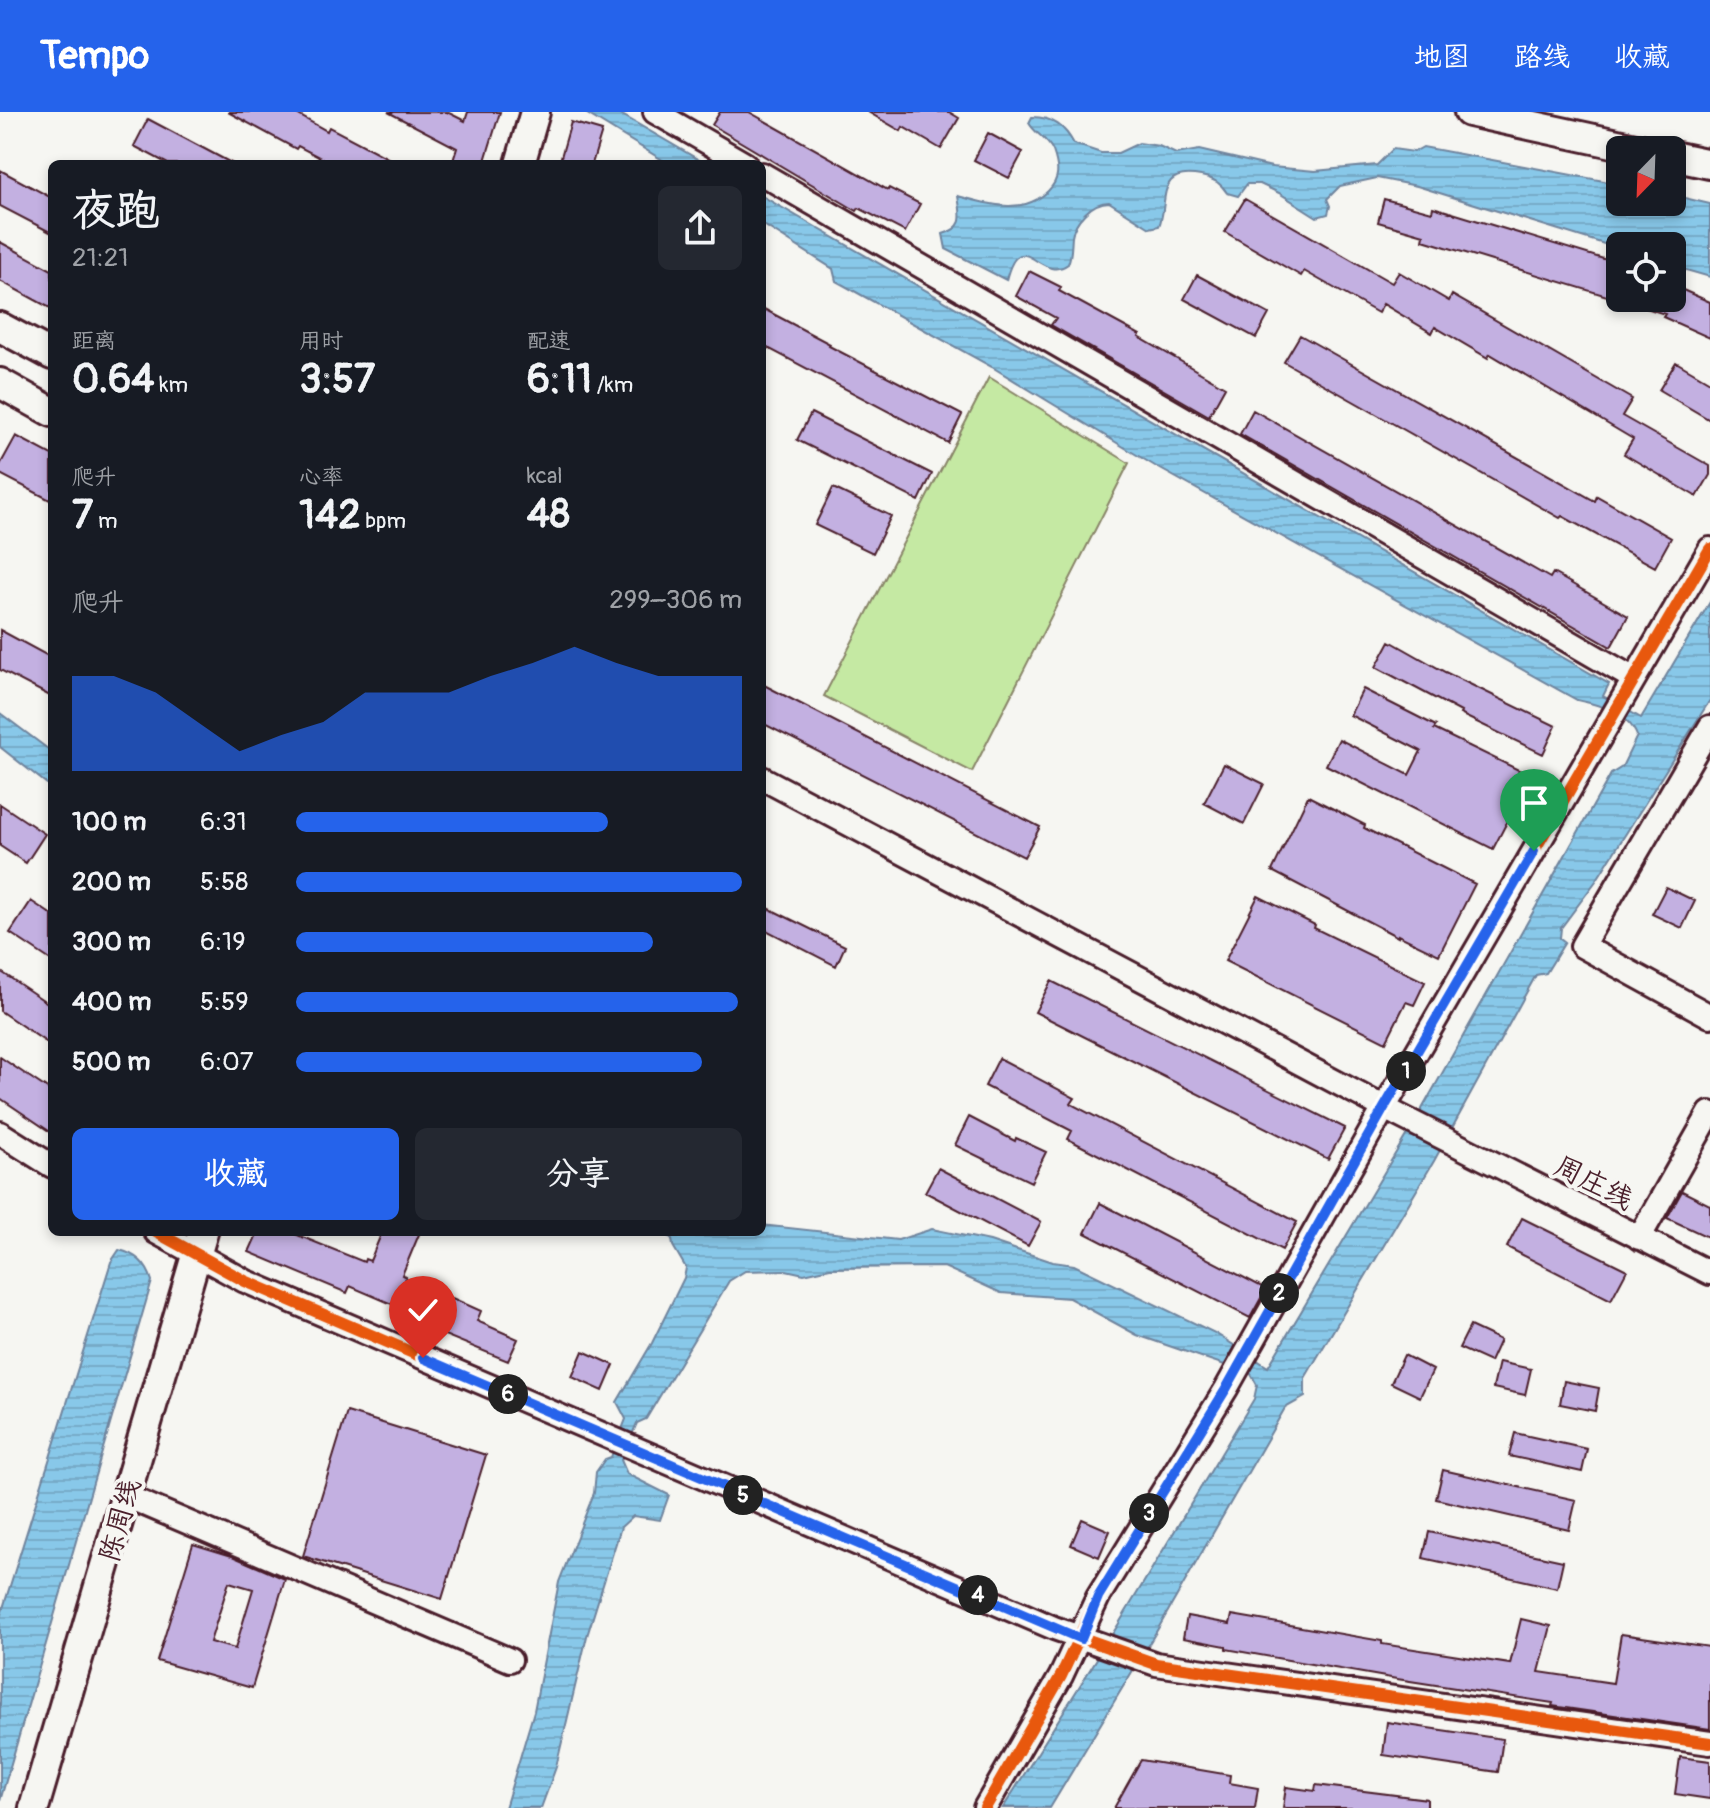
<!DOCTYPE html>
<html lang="zh">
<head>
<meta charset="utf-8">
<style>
  body { margin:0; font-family:Pangolin,"LXGW WenKai TC",sans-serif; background:#242831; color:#f1f3f6; height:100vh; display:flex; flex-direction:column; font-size:30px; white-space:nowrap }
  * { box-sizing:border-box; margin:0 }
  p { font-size:26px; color:#9ea1a6 }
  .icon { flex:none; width:44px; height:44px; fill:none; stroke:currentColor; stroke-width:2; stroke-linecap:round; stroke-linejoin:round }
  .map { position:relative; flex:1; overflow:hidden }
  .sheet { position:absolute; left:48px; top:48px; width:718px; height:1076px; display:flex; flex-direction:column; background:#171b24; border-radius:12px; box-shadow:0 4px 12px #0003 }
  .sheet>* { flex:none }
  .needle { width:52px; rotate:203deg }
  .tools { position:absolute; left:1606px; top:24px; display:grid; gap:16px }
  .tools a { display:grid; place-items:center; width:80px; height:80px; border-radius:12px; background:#171b24; box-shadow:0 4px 12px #0003; font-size:40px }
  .pin { position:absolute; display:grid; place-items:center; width:68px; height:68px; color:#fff; margin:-82px -34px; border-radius:50% 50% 50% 0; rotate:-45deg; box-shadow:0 0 8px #0007 }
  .pin .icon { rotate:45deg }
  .km { position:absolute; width:40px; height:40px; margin:-20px; border-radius:50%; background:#222; color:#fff; font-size:22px; line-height:40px; text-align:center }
  .round { display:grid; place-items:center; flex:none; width:84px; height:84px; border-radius:12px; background:#242831 }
  .head { display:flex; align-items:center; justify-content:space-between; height:136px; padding:0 24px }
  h1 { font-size:44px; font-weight:700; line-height:60px }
  .stats { display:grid; grid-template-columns:repeat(3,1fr); gap:12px; height:136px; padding:8px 24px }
  .stats div { display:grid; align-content:center }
  .stats b { font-size:40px; font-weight:700 }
  .stats small { font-size:22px; font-weight:400 }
  .stats p { font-size:22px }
  .chart { height:224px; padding:16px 24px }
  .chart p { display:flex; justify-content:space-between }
  .chart svg { width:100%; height:144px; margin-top:8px; fill:#2563eb; opacity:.7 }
  .button { display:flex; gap:16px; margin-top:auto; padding:16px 24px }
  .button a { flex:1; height:92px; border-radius:12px; background:#2563eb; color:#fff; font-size:32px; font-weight:700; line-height:92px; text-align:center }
  .button a+a { background:#242831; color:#f1f3f6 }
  ul { padding:0 24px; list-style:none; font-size:26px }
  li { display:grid; grid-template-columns:128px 96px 1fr; align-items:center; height:60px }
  li i { height:20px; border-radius:10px; background:#2563eb }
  header { display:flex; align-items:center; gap:48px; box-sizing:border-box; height:112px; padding:0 40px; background:#2563eb; color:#fff }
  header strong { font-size:38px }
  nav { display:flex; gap:44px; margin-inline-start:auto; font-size:28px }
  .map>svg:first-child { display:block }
</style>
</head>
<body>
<header>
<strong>Tempo</strong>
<nav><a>地图</a><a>路线</a><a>收藏</a></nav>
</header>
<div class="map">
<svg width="1710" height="1696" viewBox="0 0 1710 1696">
  <defs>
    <pattern id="water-rules" width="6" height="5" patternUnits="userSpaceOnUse" patternTransform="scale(2)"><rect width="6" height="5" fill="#88c8e9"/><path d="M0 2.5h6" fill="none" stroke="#77abc8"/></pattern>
  </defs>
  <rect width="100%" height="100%" fill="#f6f6f2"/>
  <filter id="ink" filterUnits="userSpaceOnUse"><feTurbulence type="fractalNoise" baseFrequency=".0125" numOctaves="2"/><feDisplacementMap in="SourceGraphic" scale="16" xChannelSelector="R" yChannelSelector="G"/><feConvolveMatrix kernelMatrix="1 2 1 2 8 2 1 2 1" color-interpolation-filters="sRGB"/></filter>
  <g filter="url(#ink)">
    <path fill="#c5e9a3" stroke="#888467" stroke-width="2" d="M989,265L1129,351L972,660L824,584Z"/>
    <path fill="url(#water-rules)" stroke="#6f849d" stroke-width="2" d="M584,0H617L706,52H669Z
      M1032,5C1053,5 1065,15 1074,32L1101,41H1118L1139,31L1159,34L1176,42L1199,38L1272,55L1315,59L1377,53L1393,37L1414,40L1423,35L1620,72V90H1672V83L1710,92V165L1672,154V134H1620V137L1417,74L1377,66L1340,74L1327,87L1330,94L1328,102L1317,105L1279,81L1260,72H1247L1238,84L1227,81C1221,71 1213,66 1201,64C1155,55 1169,91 1159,114L1150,116L1109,90C1092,90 1074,109 1072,125C1071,135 1072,142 1068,152C1040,173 1021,110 1006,168L946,137L943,122C966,115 961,104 958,84C988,92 1023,104 1048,79C1060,67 1059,56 1053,39C1047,26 1035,22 1029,11Z
      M762,84L1609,572L1603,584L1641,606L1710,490V588L1596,769L1561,816L1560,826L1565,830L1546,861L1536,863L1434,1049L1305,1266V1285L1285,1296L1159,1515L1050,1696H1003L1118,1513L1254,1287L1257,1273L1251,1262L1137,1223L1069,1186L1001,1181L944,1155L830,1156L804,1162L786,1158L745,1159L729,1169L646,1307L637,1311L621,1348L627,1362L669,1383L660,1408L633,1404L621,1415L587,1524L556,1655L541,1696H505L534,1599L559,1470L594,1381L596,1360L605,1347L611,1345L626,1307L617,1290L652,1231L684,1166L686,1156L673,1134L672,1127L664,1120H762V1113L898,1128L932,1117L990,1129L1053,1150L1074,1153L1215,1221L1268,1255L1422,997L1611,662L1622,655L1637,624C1628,600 1600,593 1577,588L1155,354L992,255L836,169L833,157L762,112Z
      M0,601L52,640V676L0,635Z
      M119,1138C137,1142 147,1152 152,1169L0,1689V1506L111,1150Z"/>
    <path fill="#c3b0e1" stroke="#4a1f2b" stroke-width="2" fill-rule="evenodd" d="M228,0H293L327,19L329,15L399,52H332L298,34L296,37Z
      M388,0H447L465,9L468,0H500L484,52H452L457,36Z
      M720,0H749L888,78L889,76L920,92L905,120L859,96L857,99L712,13Z
      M868,0H949L959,6L941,37L903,15L901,19Z
      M148,7L233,52H168L134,34Z
      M571,10L602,19L592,52H559Z
      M988,21L1023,40L1009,66L974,48Z
      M0,58L52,86V121L0,94Z
      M1245,87L1392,171L1399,160L1449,189L1452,183L1632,287L1622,304L1710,354V363L1697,385L1624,342L1633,327L1490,242L1488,246L1435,215L1432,221L1383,192L1378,201L1304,159L1301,164L1225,120Z
      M1384,87L1432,100L1433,95L1620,152V188L1423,128L1424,123L1378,110Z
      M0,130L52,158V197L0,169Z
      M1029,159L1061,175L1059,179L1140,223L1139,225L1225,275L1209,304L1051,213L1056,206L1016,184Z
      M1197,163L1269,202L1256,226L1184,187Z
      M1676,175L1710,190V226L1663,205L1665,202L1624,189L1625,186H1672Z
      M762,196L830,232L829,234L962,303L948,331L762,233Z
      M1300,223L1595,389L1597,384L1671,426L1655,455L1562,404L1560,406L1284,250Z
      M1676,250L1710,270V308L1659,278Z
      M1253,298L1550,466L1553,461L1628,504L1611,535L1240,322Z
      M811,301L932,362L919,389L797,328Z
      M16,324L52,343V389L0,362V353Z
      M833,376L891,404L873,441L815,413Z
      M0,518L52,546V585L0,558Z
      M1390,529L1445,560L1556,614L1543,642L1460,602L1461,600L1376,555Z
      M762,572L1040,715L1024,745L762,611Z
      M1363,577L1436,614L1434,617L1531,664L1493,737L1326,653L1339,627L1409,663L1421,639L1350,603Z
      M1224,652L1264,672L1244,712L1204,691Z
      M1308,684L1365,713L1364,716L1475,772L1439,843L1398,823V825L1272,759Z
      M0,692L45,722L26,751L0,734Z
      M1666,775L1695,789L1682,816L1652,802Z
      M1258,784L1315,813L1314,816L1425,870L1414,893L1406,890L1386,930L1225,849Z
      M31,789L52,803V849L10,821Z
      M762,793L845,834L836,854L762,816Z
      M0,859L52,894V934L0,899Z
      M1051,869L1345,1016L1328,1047L1035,900Z
      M0,945L52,980V1021L0,986Z
      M999,946L1075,986L1071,992L1297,1110L1282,1138L1068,1027L1072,1019L985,974Z
      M969,1005L1015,1029L1016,1026L1046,1040L1031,1070L955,1033Z
      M938,1056L1041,1110L1028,1134L925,1080Z
      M1682,1079L1710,1093V1126L1667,1106Z
      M1100,1091L1266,1177L1250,1206L1085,1121Z
      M1522,1106L1627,1158L1611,1188L1507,1135Z
      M258,1120H290L364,1150L365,1147L370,1149L382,1120H420L402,1163L406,1165L394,1193L350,1174L347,1181L249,1140Z
      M452,1186L481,1199L477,1209L518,1227L508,1249L437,1220Z
      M1470,1214L1500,1228L1490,1250L1459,1236Z
      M583,1239L614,1253L603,1279L572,1265Z
      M1404,1243L1433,1258L1420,1285L1391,1271Z
      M1499,1250L1531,1257L1525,1283L1493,1276Z
      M1564,1269L1599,1276L1595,1299L1560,1292Z
      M347,1300L486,1343L442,1487L303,1444Z
      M1515,1321L1587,1337L1582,1360L1509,1344Z
      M1443,1358L1576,1388L1569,1418L1436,1387Z
      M1082,1407L1110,1419L1099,1445L1071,1433Z
      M1429,1420L1563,1449L1557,1476L1423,1446Z
      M193,1432L232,1444L285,1467L252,1576L157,1549ZM229,1470L253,1477L235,1537L210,1530Z
      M1232,1503L1382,1529V1532L1510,1552L1521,1507L1551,1514L1539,1560L1613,1571L1621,1522L1710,1535V1617L1552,1594L1553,1591L1397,1567L1226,1537V1534L1183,1526L1187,1504L1230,1512Z
      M1387,1610L1503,1627L1498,1660L1383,1643Z
      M1680,1645L1710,1649V1687L1675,1682Z
      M1141,1648L1230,1663L1229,1671L1258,1676L1255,1696H1114Z
      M1316,1673L1427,1687V1696H1283L1286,1675L1315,1679Z"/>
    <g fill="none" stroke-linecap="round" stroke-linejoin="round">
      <g stroke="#4a1f2b" stroke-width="28">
        <path id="minor" d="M655,0L745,52
          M762,62L1634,567
          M1710,615L1582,834L1710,904
          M762,666L1398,1003L1710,1161
          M0,1021L52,1054
          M156,1120L245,1169L1054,1516L1156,1552L1710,1631
          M1639,1126L1710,1001
          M126,1384L510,1548
          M985,1696L1061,1564L1098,1485L1226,1277L1384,996L1710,437"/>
      </g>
      <g stroke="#4a1f2b" stroke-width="34">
        <path id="major" d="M1469,0L1645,38
          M1672,44L1710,52
          M520,52L535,0
          M0,215L52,243
          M0,271L52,300
          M34,1696L203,1120"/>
      </g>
      <use href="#minor" stroke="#f6f6f2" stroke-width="22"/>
      <use href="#major" stroke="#f6f6f2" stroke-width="28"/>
      <g stroke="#f6f6f2" stroke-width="17">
        <path id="cycleway" d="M156,1120L245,1169L1054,1516L1156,1552L1710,1631
          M985,1696L1061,1564L1098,1485L1226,1277L1384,996L1710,437"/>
      </g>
      <use href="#cycleway" stroke="#e8590c" stroke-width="12"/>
    </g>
  </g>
  <g fill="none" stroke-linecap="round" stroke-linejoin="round" filter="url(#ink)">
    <g stroke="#fff" stroke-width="16">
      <path id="route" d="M423,1246L1081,1527L1098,1485L1226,1277L1384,996L1534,739"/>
    </g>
    <use href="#route" stroke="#2563eb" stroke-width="10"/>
  </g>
  <g text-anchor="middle" stroke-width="8" stroke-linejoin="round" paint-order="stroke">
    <g font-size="28" fill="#4a1f2b" stroke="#f6f6f2">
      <text transform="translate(1594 1070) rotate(27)" y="10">周庄线</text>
      <text transform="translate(119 1408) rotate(-74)" y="10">陈周线</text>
    </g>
  </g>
</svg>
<div class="tools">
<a><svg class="needle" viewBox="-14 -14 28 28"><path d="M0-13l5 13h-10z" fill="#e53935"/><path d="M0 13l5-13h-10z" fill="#9ea1a6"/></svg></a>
<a><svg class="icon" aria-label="locate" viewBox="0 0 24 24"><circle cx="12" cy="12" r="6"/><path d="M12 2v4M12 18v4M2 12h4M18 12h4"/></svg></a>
</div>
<div class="pin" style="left:1534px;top:739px;background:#1e9e55"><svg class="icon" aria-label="arrive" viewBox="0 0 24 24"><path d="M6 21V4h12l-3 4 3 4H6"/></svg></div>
<div class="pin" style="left:423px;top:1246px;background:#d93025"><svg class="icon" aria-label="check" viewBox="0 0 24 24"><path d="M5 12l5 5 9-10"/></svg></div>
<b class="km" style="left:1406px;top:959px">1</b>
<b class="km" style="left:1279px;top:1181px">2</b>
<b class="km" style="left:1149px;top:1401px">3</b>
<b class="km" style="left:978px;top:1483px">4</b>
<b class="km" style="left:743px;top:1383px">5</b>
<b class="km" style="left:508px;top:1282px">6</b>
<section class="sheet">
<div class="head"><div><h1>夜跑</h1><p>21:21</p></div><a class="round"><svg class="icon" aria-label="share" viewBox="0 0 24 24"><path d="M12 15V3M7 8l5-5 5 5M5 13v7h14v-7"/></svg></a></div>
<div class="stats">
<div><p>距离</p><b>0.64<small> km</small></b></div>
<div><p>用时</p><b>3:57</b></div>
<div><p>配速</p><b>6:11<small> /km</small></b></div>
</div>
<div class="stats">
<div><p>爬升</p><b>7<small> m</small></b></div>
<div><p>心率</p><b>142<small> bpm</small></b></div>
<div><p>kcal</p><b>48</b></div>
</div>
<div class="chart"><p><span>爬升</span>299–306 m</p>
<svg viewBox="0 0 160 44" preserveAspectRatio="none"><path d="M0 44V15L10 15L20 20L30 29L40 38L50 33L60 29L70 20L80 20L90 20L100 15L110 11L120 6L130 11L140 15L150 15L160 15V44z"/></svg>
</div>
<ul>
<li><b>100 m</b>6:31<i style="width:70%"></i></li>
<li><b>200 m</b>5:58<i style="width:100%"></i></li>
<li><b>300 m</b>6:19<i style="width:80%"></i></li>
<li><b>400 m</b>5:59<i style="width:99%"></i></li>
<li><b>500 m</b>6:07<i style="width:91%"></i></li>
</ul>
<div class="button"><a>收藏</a><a>分享</a></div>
</section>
</div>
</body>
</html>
